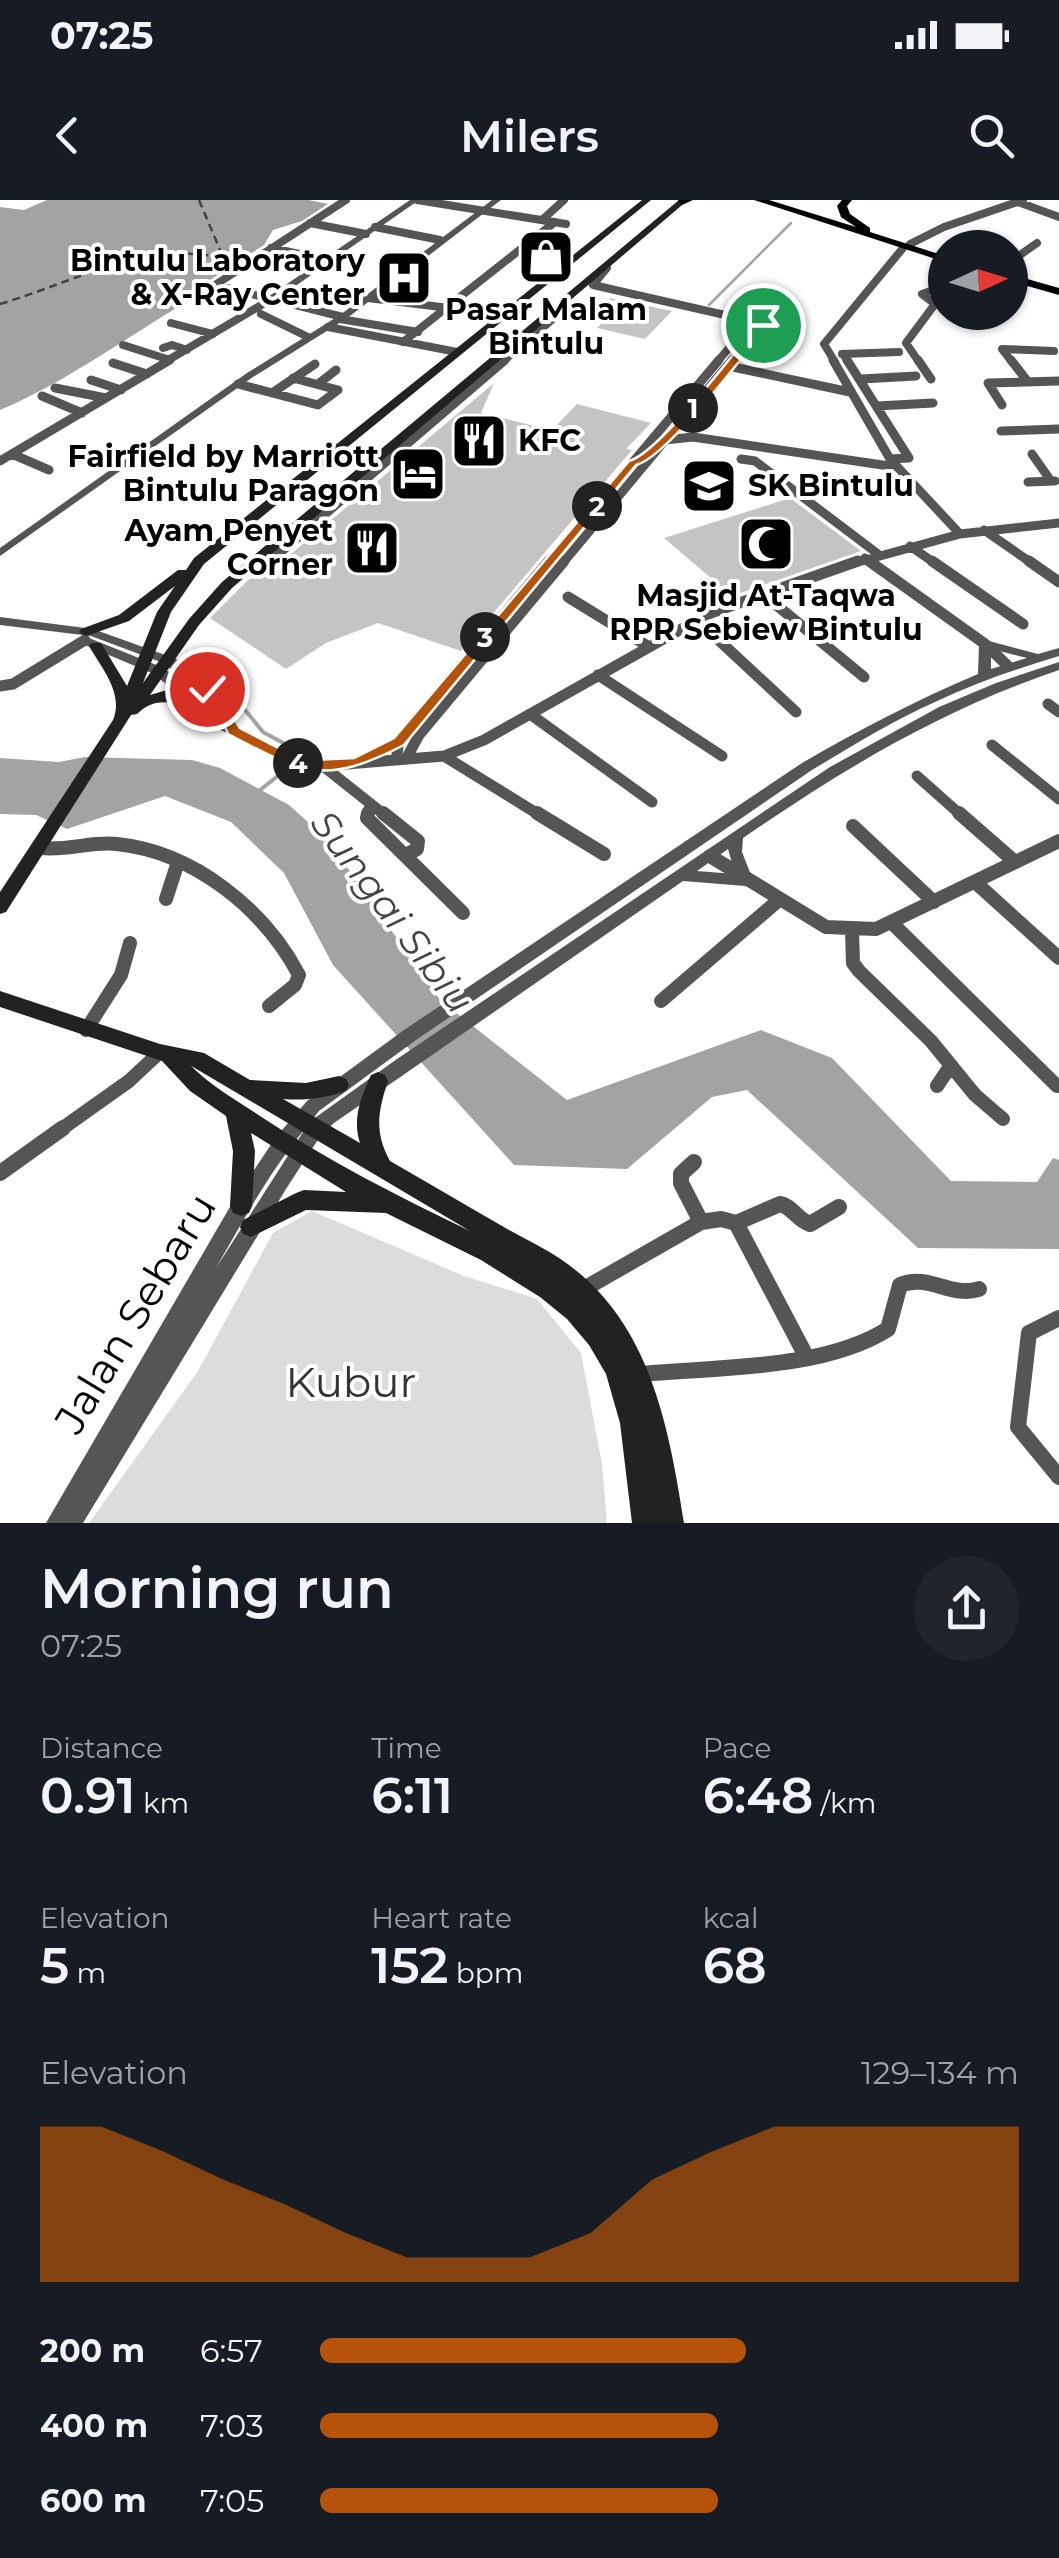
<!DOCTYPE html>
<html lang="en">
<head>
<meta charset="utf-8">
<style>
  body { margin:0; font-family:Montserrat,sans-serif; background:#20242c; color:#f1f3f6; height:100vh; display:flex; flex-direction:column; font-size:38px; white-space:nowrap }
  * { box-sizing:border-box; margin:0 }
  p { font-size:32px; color:#9ea1a6 }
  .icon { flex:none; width:55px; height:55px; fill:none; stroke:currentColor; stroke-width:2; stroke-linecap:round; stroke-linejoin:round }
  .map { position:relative; height:1323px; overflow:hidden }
  .sheet { display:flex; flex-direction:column; background:#171b24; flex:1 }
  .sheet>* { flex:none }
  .needle { width:65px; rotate:86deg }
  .buttons { position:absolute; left:928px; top:30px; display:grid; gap:20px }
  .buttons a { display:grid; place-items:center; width:100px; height:100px; border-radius:50%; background:#171b24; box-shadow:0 2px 8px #0004; font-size:50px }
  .pin { position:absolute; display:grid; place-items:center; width:85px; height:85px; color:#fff; margin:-42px; border:5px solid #fff; border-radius:50%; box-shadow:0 2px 10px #0007 }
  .km { position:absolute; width:50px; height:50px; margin:-25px; border-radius:50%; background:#222; color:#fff; font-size:28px; line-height:50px; text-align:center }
  .round { display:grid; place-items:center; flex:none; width:105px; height:105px; border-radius:52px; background:#20242c }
  .overview { display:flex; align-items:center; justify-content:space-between; height:170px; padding:0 40px }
  h1 { font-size:55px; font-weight:600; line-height:75px }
  .stats { display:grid; grid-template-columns:repeat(3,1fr); gap:15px; height:170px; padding:10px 40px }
  .stats div { display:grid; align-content:center }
  .stats b { font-size:50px; font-weight:600 }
  .stats small { font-size:28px; font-weight:400 }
  .stats p { font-size:28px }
  .chart { height:280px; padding:20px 40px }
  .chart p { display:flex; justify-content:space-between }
  .chart svg { width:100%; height:180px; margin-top:10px; fill:#b45309; opacity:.7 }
  ul { padding:0 40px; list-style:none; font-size:32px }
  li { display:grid; grid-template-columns:160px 120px 1fr; align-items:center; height:75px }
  li i { height:25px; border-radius:12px; background:#b45309 }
  .status { display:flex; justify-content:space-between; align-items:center; height:70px; padding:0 50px; background:#171b24; direction:ltr }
  .status svg { height:28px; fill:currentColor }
  header { display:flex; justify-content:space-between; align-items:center; height:130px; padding:0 40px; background:#171b24; font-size:45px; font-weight:600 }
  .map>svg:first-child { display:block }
</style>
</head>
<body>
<div class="status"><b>07:25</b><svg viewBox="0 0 49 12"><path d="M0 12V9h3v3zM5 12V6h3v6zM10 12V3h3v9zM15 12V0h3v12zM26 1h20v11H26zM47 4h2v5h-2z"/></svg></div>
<header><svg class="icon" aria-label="back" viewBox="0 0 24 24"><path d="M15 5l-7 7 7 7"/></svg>Milers<svg class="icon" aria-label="search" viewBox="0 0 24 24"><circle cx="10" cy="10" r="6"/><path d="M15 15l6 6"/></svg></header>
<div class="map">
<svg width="1059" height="1323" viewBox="0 0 1059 1323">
  <rect width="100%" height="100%" fill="#fff"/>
  <path fill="#dcdcdc" d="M312,1011L464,1076L537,1099L581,1153L602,1264L607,1323H89L198,1171L273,1033Z"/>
  <path fill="#a3a3a3" d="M47,0H309L328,4L302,21L273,30L264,45L199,87L208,90C138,128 72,180 0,210V7L24,10Z
    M85,557L192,560L220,568L289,605L328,640L441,801L567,900L761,830L832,858L951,981L1037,982L1053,958L1059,960V1049L918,1048L747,890L712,897L627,969L514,965L333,765L284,673L231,622L165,596L67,629L36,615L0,614V558L59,562Z"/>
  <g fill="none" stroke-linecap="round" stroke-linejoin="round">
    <path stroke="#a3a3a3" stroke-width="2.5" d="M709,105L791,23"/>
    <path stroke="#a3a3a3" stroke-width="4" d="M201,456L263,532L305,555L302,557
      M259,591L290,566"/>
    <path stroke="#444" stroke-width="2.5" stroke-dasharray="8 5" stroke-linecap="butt" d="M199,0L223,57
      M0,104C75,82 144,40 224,58"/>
  </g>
  <path fill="#c4c4c4" d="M610,98L672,111L645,139L597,128L603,122L587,119Z
    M494,183L481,213L552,230L577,204L651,223L626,249L632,250L461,451L378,423L326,443L286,469L210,418L248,380L272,370Z
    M790,298L861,351L732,396L664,338Z"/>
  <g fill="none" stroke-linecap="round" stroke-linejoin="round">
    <path stroke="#555" stroke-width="8" d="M417,0L566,24
      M1018,2L1059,17
      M542,20L564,0
      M310,23L366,34
      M375,27L440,40
      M910,44L944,27L1023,0
      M271,48L328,60
      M1010,62L1037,43
      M607,68L593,85L747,120
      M368,98L449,108
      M261,114L308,137
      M343,117L215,85L346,0
      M340,119L418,132
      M171,123L213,134
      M328,127L457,152
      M403,142L555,22
      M123,145L170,160
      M163,148L172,145L187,150
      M842,154L899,152
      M843,154L848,162
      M165,162L268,101
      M502,162L554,118V110
      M717,162L746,128
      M730,162L759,128
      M835,162L824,144L903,48
      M919,162L906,143L935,104L922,94L945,86
      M1012,162L1002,149L1054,151"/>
    <path stroke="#555" stroke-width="9" d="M833,160L890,259L960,334L851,364
      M847,160L909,258L890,259
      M918,160L931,179
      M1011,160L1028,182
      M113,163L147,174
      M728,166L850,192
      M861,179L916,176
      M91,180L121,190
      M238,184L318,205L338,190L293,178
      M318,184L336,170
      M55,188L106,198
      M272,193L315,164
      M42,196L82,213
      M1002,205L988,183L1059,181
      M877,206L933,203
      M1001,231L1059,229
      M665,240L693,237L896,267
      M12,254L49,270
      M1032,254L1051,281
      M741,259L755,261L878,354
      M0,261L170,160
      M1028,282L1055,281
      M984,330L1033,364
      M960,334L1059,323
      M910,346L936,364
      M865,358L873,364
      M267,364L505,160
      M547,364L719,160
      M562,364L732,160"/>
    <path stroke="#555" stroke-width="11" d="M869,361L985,444L1008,466
      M932,361L1023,424
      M1029,361L1059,382
      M244,371L269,361
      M763,394L864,477
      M568,397L646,445
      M696,419L796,512
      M167,460C197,477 221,498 233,531
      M159,471L225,526L292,561L323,566L444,556L484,540L708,414L858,361
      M598,475L722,556
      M0,486L13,484L85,440
      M1048,504L1059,512
      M530,514L652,602
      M992,545L1059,599
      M444,556L541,616
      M406,559L419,535L564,361
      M364,560L399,541
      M396,560L399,541L408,529L549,361
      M323,566L386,616
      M917,576L962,616
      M368,616L370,604"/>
    <path stroke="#555" stroke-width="14" d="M368,613L367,618L463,713
      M383,613L418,641L417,649L406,655
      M537,613L604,654
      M959,613L1015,662
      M853,626L934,702
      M40,648C68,651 93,641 117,644C194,652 264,709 299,775L295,785L269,806
      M710,656L826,727L876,729L1059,641
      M975,682L1059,758
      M166,699L178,662
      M893,724L1057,886
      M852,731L853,763L859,771L931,841L975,895L1003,919
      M661,801L780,699
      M86,830L121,775L130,743
      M937,886L951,865
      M60,930L129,881L160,852"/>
    <path stroke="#555" stroke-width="16" d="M694,962L681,974V983L701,1022
      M0,973L63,928
      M736,1023L780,1004C792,1006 797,1020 810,1024L839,1007
      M582,1090L701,1022L721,1019L736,1023L806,1156
      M1059,1118L1029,1133L1018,1227L1059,1277
      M641,1174C716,1167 824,1170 888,1129L900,1085C928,1073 951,1098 979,1089"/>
    <path fill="#555" fill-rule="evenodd" d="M410,0H419L271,103H265V99Z
      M492,0H501L346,119L253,177L0,356V348L247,173L340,115Z
      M0,417L93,429L171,457L173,460L171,463H163L91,436L0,425Z
      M89,438L164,468L165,471L159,475L154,474L85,445V439Z
      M985,440L1038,454L1059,448V456C1016,469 975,483 935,502C892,521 852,546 812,570L416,840L319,911L312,920L397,859L830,567L939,507L996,483L1059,462V470C939,511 847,567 743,638L742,652L753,680L750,684L745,686L683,681L334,923L321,935L286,989L83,1323H46L234,1000L276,937L307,901L404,830L802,563C859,530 916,500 978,474L979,444ZM991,449L1027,458L991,469ZM728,649L735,674L697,671ZM305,929L216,1068C243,1021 270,971 305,929Z"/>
    <path fill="#222" fill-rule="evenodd" d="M642,0H651L204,364L171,412L143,483L189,419L222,382L679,0H688L232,388L199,425L150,495L167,490L202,499L205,502L202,505C178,508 159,492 137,514L131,515L6,712L0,714V692L113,520C124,493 102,469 89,446L91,443H101L127,486L157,412L175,386L129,421L86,436L79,432L81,429L119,415L178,370H186L194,358Z
      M0,791L160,844L204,853L250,880L306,883L339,876L346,879L349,885L346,891C325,898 305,901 283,899L360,943C352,919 361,897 371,875L378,872L385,875L388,881C378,911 374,932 390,961C430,984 469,1007 509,1030C529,1041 551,1051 569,1065C651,1126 669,1228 684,1323H632L620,1223L606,1174L589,1145L567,1119L540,1097L481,1060L386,1013L306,1010L251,1037L243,1034L240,1027L243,1020L296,993L304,990L346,992L251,933L255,951L252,1006L249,1013L241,1016L233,1013L230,1006L233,951L226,916L190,891L162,861L0,807ZM191,866L193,867L470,1031C397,996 327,960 260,916C236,900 211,886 191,866Z"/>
    <path fill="#000" fill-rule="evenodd" d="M678,0H693L682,5Z
      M754,0H769L856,27L841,17L837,6L842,0H852L847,6L850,14L870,28V32L945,56V62Z
      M1010,74L1059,88V95L1010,81Z"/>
  </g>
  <path fill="#b45309" stroke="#fff" stroke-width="2.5" d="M759,123L768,125C745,154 666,258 636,265L404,545C324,586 304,574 228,534L222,519L200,489L202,486H212L240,528L296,557L312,560L354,558L394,538L629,261C660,252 734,152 759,123Z"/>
  <defs>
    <g id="shop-square" transform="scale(2.875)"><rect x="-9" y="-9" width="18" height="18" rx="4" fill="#000" stroke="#fff"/><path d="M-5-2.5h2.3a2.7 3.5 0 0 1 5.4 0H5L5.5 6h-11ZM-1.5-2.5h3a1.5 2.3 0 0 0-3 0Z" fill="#fff"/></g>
    <g id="hospital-square" transform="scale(2.875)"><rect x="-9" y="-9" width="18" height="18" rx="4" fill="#000" stroke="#fff"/><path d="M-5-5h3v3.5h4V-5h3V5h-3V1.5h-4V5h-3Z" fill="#fff"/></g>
    <g id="restaurant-square" transform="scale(2.875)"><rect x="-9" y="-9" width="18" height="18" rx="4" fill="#000" stroke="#fff"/><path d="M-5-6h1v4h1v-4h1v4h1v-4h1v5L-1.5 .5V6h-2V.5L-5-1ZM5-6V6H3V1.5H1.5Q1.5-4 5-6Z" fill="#fff"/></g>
    <g id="hotel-square" transform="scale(2.875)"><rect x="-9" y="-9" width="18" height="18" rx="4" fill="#000" stroke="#fff"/><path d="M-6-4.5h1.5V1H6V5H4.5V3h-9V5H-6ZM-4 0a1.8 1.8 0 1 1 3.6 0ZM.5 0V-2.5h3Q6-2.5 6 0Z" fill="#fff"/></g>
    <g id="school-square" transform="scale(2.875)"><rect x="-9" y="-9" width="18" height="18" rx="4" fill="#000" stroke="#fff"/><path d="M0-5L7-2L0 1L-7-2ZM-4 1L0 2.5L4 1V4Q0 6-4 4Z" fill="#fff"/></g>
    <g id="mosque-square" transform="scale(2.875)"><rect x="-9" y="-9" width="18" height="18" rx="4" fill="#000" stroke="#fff"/><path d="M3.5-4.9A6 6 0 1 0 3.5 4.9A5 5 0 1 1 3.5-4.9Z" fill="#fff"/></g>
  </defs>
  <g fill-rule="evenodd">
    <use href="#shop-square" x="546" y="57"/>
    <use href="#hospital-square" x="404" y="78"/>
    <use href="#restaurant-square" x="479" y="241"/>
    <use href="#hotel-square" x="418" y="274"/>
    <use href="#school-square" x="709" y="286"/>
    <use href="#mosque-square" x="766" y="344"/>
    <use href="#restaurant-square" x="372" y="348"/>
  </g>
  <g text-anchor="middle" stroke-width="8" stroke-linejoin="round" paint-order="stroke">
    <g font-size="30" font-weight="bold" fill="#000" stroke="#fff" text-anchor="end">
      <text x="365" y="71">Bintulu Laboratory<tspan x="365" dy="34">&amp; X-Ray Center</tspan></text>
      <text x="546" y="120" text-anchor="middle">Pasar Malam<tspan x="546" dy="34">Bintulu</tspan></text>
      <text x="518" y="251" text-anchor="start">KFC</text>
      <text x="379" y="267">Fairfield by Marriott<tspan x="379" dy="34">Bintulu Paragon</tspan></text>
      <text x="748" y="296" text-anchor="start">SK Bintulu</text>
      <text x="333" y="341">Ayam Penyet<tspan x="333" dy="34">Corner</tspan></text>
      <text x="766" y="406" text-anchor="middle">Masjid At-Taqwa<tspan x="766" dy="34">RPR Sebiew Bintulu</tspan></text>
    </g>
    <g font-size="38" font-style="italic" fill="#444" stroke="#fff">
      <text transform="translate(392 712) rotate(53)" y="13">Sungai Sibiu</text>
    </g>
    <g font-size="42" fill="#000" stroke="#fff">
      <text transform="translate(135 1113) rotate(-59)" y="15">Jalan Sebaru</text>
    </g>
    <g font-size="42" fill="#333" stroke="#fff">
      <text x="351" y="1197">Kubur</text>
    </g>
  </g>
</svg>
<div class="buttons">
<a><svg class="needle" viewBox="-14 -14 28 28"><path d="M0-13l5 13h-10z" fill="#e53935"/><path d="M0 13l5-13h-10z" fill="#9ea1a6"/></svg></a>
</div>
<div class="pin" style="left:763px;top:125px;background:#1e9e55"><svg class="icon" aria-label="arrive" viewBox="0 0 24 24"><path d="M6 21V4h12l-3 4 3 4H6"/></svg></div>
<div class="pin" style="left:207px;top:489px;background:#d93025"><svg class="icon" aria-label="check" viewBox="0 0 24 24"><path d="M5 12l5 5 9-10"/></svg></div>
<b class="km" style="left:693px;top:208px">1</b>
<b class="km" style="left:597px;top:306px">2</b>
<b class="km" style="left:485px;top:437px">3</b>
<b class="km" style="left:298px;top:563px">4</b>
</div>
<section class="sheet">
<div class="overview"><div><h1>Morning run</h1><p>07:25</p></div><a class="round"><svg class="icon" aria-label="share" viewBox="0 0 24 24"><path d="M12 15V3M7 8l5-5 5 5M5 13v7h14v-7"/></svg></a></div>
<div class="stats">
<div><p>Distance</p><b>0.91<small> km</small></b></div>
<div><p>Time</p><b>6:11</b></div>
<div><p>Pace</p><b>6:48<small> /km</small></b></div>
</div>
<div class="stats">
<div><p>Elevation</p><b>5<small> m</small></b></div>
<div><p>Heart rate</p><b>152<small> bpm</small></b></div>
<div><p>kcal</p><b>68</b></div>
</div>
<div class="chart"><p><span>Elevation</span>129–134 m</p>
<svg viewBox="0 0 160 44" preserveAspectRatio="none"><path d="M0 44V6L10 6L20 12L30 19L40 25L50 32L60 38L70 38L80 38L90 32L100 19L110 12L120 6L130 6L140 6L150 6L160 6V44z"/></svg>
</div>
<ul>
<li><b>200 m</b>6:57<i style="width:61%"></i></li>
<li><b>400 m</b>7:03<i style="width:57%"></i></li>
<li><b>600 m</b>7:05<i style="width:57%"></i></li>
</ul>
</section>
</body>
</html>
